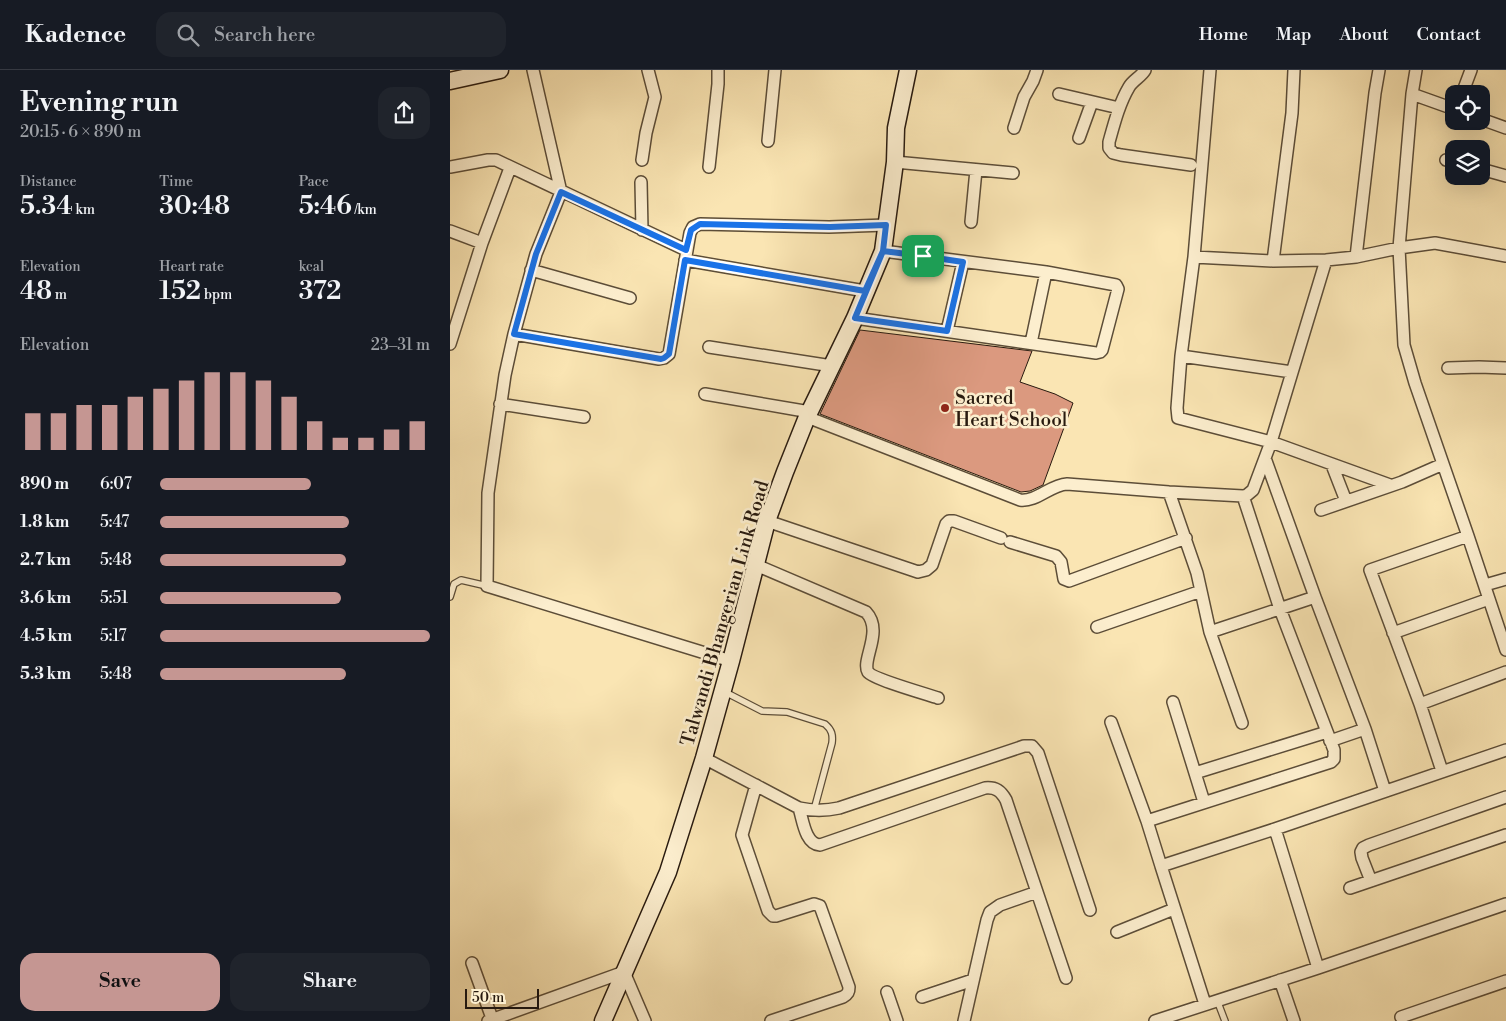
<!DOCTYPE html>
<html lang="en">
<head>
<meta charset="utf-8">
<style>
  body { margin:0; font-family:"Libre Bodoni",serif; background:#20242c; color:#f1f3f6; height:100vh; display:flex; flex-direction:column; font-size:19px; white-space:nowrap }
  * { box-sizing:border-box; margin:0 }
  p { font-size:16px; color:#9ea1a6 }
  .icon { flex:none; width:28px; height:28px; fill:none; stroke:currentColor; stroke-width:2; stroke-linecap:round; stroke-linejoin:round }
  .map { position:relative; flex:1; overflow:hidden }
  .drawer { display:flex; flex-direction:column; background:#171b24; width:450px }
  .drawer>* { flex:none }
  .fabs { position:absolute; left:995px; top:15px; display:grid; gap:10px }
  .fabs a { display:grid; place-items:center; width:45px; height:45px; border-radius:10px; background:#171b24; box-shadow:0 5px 20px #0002; font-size:25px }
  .scale { position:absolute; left:15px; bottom:12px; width:74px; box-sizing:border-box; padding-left:5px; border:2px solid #281a0f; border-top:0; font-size:14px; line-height:18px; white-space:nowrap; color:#281a0f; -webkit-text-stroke:4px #fceece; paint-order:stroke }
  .pin { position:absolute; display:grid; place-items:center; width:42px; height:42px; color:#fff; margin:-21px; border-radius:10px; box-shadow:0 2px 8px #0006 }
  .round { display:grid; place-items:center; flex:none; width:52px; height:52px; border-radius:15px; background:#20242c }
  .headline { display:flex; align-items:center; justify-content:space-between; height:85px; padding:0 20px }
  h1 { font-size:28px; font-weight:600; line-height:38px }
  .metrics { display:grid; grid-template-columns:repeat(3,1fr); gap:8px; height:85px; padding:5px 20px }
  .metrics div { display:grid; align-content:center }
  .metrics b { font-size:25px; font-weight:600 }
  .metrics small { font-size:14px; font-weight:400 }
  .metrics p { font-size:14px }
  .chart { height:140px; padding:10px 20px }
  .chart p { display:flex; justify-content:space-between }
  .chart svg { width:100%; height:90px; margin-top:5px; stroke:#c59692; stroke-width:6 }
  .cta { display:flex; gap:10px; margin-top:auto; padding:10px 20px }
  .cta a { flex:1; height:58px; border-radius:15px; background:#c59692; color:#111; font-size:20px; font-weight:600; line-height:58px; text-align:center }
  .cta a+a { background:#20242c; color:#f1f3f6 }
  ul { padding:0 20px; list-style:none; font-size:16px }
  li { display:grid; grid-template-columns:80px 60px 1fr; align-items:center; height:38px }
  li i { height:12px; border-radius:6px; background:#c59692 }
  header { display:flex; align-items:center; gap:30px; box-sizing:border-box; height:70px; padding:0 25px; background:#171b24; border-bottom:1px solid #363941 }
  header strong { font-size:24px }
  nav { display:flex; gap:28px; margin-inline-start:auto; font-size:18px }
  .search { width:350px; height:45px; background:#20242c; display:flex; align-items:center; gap:12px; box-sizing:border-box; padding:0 18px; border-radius:15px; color:#9ea1a6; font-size:19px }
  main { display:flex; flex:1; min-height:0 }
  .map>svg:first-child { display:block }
</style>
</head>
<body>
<header>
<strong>Kadence</strong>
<div class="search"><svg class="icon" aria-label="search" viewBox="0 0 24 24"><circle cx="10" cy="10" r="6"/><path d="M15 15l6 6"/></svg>Search here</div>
<nav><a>Home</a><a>Map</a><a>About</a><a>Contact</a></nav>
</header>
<main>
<section class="drawer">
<div class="headline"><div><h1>Evening run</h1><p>20:15 · 6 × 890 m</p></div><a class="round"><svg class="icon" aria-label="share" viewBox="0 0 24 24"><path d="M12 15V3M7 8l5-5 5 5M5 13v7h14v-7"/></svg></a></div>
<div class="metrics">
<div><p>Distance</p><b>5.34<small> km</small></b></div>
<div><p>Time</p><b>30:48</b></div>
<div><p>Pace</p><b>5:46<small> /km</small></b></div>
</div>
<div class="metrics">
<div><p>Elevation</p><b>48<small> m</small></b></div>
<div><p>Heart rate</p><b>152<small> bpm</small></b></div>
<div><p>kcal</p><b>372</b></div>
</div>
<div class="chart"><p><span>Elevation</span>23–31 m</p>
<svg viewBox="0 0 160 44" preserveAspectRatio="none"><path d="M5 44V26M15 44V26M25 44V22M35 44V22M45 44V18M55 44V14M65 44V10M75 44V6M85 44V6M95 44V10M105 44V18M115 44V30M125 44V38M135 44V38M145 44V34M155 44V30"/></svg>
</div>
<ul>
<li><b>890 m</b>6:07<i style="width:56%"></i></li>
<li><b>1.8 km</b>5:47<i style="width:70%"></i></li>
<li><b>2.7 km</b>5:48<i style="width:69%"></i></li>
<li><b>3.6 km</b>5:51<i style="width:67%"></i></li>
<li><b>4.5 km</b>5:17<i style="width:100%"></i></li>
<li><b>5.3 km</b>5:48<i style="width:69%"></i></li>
</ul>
<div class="cta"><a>Save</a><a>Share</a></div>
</section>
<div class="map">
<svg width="1056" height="951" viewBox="0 0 1056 951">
  <rect width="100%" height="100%" fill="#fae5b3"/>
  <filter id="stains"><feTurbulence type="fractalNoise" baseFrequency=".004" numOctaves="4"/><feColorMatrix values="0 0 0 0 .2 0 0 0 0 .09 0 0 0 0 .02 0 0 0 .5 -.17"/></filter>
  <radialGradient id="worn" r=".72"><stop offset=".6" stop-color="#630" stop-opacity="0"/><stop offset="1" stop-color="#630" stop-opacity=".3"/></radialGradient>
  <path fill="#db997f" stroke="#281a0f" d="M410,260L582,281L570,312L605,324L623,333L593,415L580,421L571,422L370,344Z"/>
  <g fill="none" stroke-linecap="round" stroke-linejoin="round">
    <g stroke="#5c4d38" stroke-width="8">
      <path id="lane" d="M0,527L4,514L11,510L37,516
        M275,622L312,641L337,642L375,654C382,660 383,665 382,673L364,740
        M767,930L775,951"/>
    </g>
    <g stroke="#5c4d38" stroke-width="14">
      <path id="street" d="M83,0L111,122L86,184L64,264L55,305L38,423L37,516L281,591
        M695,0C691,7 683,10 679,17C669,34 664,54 659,72V78L663,83L671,85L741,95
        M760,0L744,187L823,191L876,190L906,187L949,178L985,173L1056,186
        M966,0L962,24L949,178L954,275L965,313L1018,466L1056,580
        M609,24L669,38
        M962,24L1004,39
        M1012,24L1021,0
        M1031,49L1056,58
        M564,58L574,27L583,11L587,0
        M629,68L642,32
        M318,71L325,0
        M192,90L196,63L205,27L198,0
        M996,90L1004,92
        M445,92L563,103
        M0,97L38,90H46L236,180
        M259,97L268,14V0
        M1031,99L1056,106
        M191,112L192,160
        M521,152L526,100
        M0,161L32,173
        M744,187L731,286L842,302
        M906,187L925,23L929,0
        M235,190L415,221
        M823,191L842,43L844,0
        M81,200L180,228
        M405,248L646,283L650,282L652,280L668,219L666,215L596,202L433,181
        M497,261L513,192
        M64,264L209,289L214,288L219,284L240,163L243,157L250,154L379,157L436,155
        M581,273L596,202
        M0,274L32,173L60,98
        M259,277L382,296
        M731,286L727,338L728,348L821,372L940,415
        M998,298L1029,297L1056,298
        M255,324L360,342
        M50,334L134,347
        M357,347L570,430C587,432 600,415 617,414L719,422L793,426L797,425L803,420L821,372L876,190
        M815,388L865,527L915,659L935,721
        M882,395L896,431
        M871,440L952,412L993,394
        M317,451L468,502L476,500L482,495L496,454L499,451H504L551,468
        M1018,466L920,500L970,634L1056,602
        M560,472L606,486L611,492L614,509L619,511L736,468
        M306,495L416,542C434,561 411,590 418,602C423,609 476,624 488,628
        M1035,515L1056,509
        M751,521L760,562
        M647,557L751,521L747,503L719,422
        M943,563L1039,529
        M723,632L754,732
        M970,634L992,701
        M661,652L697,751L711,796L825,759L1056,680
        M792,653L760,562L865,527
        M880,671L915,659
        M254,688L349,738C363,741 375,741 389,738L574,676H582L588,683L640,840
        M745,703L877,662
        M306,715L292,765L318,841L323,846H326L364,834L370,836L399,917C399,922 398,924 393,927L321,951
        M349,738C353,750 355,774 370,775L535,718C546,717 551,721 556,730L616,908
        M697,751L881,692L884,689V680L830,539L793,426
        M825,759L868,898
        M711,796L755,934
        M921,811L912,788L911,782L913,778L919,775L1056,727
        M900,818L1056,765
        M667,862L724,839
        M22,893L43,951
        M830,910L844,951
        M437,922L447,951
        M472,927L523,910
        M951,947L1056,911
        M38,951L174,902L195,951
        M514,951L537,850L540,842L550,835L587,822
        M705,951L868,898L1056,834"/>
    </g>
    <g stroke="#281a0f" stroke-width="19">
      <path id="secondary" d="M0,11L50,0
        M153,951L218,802L254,688L281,591L317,451L335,402L357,347L405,248L433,181L445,92L446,58L458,0"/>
    </g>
    <use href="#lane" stroke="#fceece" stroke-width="5.5"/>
    <use href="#street" stroke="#fceece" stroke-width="11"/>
    <use href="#secondary" stroke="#fceece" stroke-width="16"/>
  </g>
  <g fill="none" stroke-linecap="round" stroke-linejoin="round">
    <g stroke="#fff" stroke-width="10">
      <path id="route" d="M473,186L433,181L415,221L235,190L219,284L214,288L211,289L64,264L86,184L111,122L236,180L241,160L250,154L380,157L436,155L433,181L405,248L497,261L513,192L473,186"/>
    </g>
    <use href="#route" stroke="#1a73e8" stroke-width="6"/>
  </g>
  <circle fill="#8f2418" stroke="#fceece" stroke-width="2" cx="495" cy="338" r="5"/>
  <g text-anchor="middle" stroke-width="5" stroke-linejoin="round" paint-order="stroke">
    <g font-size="19" fill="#281a0f" stroke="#fceece" text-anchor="start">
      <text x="505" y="334">Sacred<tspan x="505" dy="22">Heart School</tspan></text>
    </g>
    <g font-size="19" fill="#281a0f" stroke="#fceece">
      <text transform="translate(274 543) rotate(-74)" y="7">Talwandi Bhangerian Link Road</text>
    </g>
  </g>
  <rect width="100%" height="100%" filter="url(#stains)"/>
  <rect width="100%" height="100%" fill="url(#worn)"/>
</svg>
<div class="fabs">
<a><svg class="icon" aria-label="locate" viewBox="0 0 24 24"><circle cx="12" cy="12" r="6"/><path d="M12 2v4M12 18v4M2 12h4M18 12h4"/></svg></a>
<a><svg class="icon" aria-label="layers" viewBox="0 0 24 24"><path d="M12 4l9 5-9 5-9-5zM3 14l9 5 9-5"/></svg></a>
</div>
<div class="scale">50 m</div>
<div class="pin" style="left:473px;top:186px;background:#1e9e55"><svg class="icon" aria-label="arrive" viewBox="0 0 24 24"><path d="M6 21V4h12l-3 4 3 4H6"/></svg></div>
</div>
</main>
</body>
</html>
